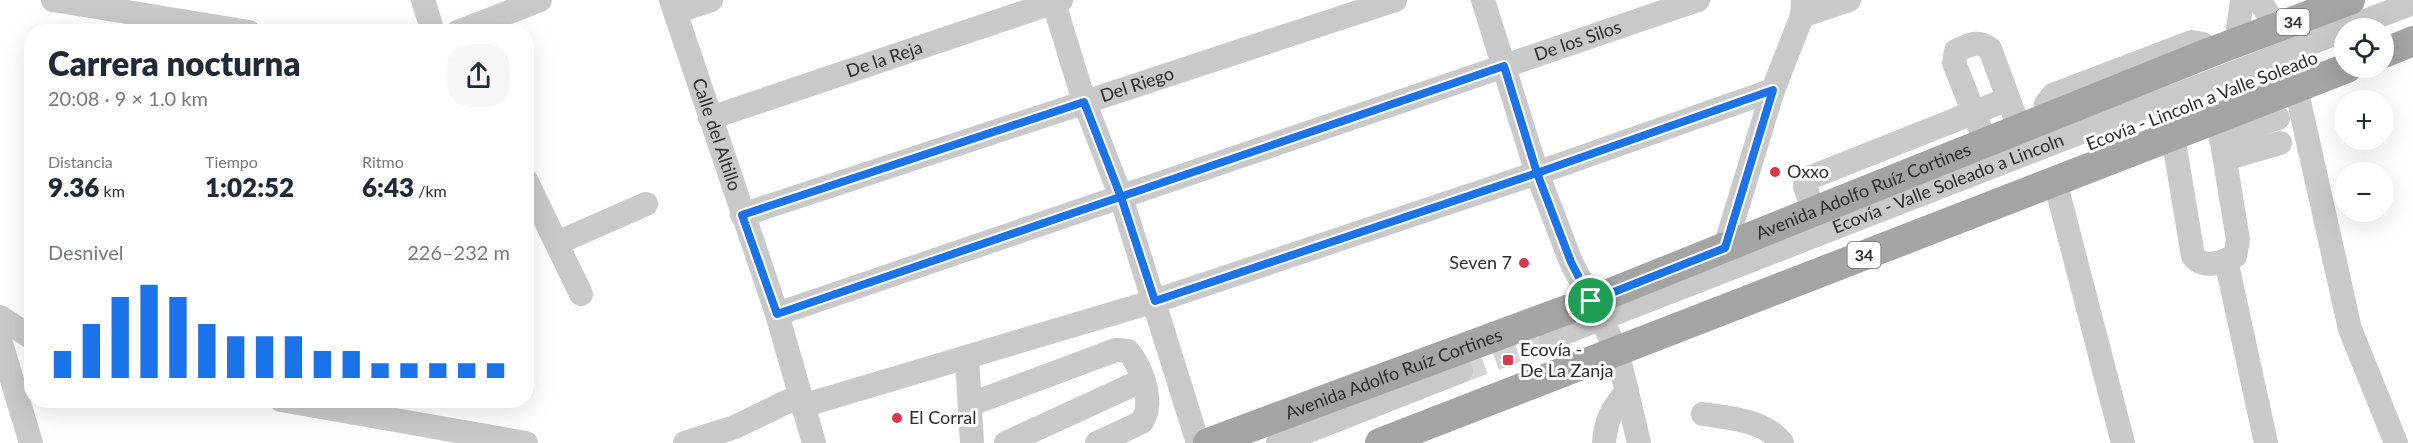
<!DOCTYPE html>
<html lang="es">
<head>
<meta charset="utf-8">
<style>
  body { margin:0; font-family:Lato,sans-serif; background:#f6f6f7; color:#1f2937; height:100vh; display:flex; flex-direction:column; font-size:22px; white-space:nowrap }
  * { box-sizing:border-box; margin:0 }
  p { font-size:20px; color:#747a83 }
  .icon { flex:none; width:33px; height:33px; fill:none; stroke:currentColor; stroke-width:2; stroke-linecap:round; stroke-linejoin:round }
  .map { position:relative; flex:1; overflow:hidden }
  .panel { position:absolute; left:24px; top:24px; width:510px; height:384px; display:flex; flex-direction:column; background:#fff; border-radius:24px; box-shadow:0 6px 24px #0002 }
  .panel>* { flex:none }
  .fabs { position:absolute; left:2334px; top:18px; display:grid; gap:12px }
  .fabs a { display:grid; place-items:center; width:60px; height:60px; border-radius:50%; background:#fff; box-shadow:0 6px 24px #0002; font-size:30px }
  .pin { position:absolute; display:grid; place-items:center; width:51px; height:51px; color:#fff; margin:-26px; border:3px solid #fff; border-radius:50%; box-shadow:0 2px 6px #0007 }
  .round { display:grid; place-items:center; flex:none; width:63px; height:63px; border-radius:24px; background:#f6f6f7 }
  .summary { display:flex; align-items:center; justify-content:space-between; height:102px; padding:0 24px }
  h1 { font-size:33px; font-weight:800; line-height:45px }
  .metrics { display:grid; grid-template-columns:repeat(3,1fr); gap:9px; height:102px; padding:6px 24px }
  .metrics div { display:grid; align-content:center }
  .metrics b { font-size:26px; font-weight:800 }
  .metrics small { font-size:16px; font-weight:400 }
  .metrics p { font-size:16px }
  .chart { height:168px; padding:12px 24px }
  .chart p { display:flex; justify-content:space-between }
  .chart svg { width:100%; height:108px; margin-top:6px; stroke:#1a73e8; stroke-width:6 }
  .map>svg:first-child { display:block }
</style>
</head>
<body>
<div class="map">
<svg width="2413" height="443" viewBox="0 0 2413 443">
  <rect width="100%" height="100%" fill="#fff"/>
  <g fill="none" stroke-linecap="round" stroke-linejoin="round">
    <path stroke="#d5d5d5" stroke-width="24" stroke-dasharray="24 12" stroke-linecap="butt" d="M1461,371L1551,338"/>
    <g stroke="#c9c9c9" stroke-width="24">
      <path d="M53,0L249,32"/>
      <path d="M423,0L433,32"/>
      <path id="s1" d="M671,0L777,314L814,443"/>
      <path d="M1053,0L1084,101L1121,197L1198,443"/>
      <path d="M1483,0L1537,173L1571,262L1617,350L1639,443"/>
      <path d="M2259,0L2277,28"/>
      <path d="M675,12L711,0"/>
      <path d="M1802,16L1849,0"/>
      <path d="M2347,28L2413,3"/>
      <path d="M458,32L540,0"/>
      <path d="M2236,44L2242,0"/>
      <path d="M2296,88L2350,329L2396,443"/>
      <path id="s2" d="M710,118L1061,0"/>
      <path d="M2046,120V104L2053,95L2192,42L2203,44L2211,52"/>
      <path d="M2173,136L2193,256C2203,269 2223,263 2235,256L2238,240L2218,118"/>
      <path d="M2221,138L2278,118"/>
      <path d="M1986,143L1954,63L1956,51C1969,45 1978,39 1990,49L2014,114"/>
      <path d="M2225,159L2280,143"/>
      <path d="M526,180L581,294"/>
      <path d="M2055,181L2123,443"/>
      <path d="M1814,212L1805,186L1809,178L2008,99"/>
      <path id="s3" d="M742,215L1395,0"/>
      <path d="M557,243L646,204"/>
      <path d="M1725,247L1773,90L1802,16L1803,0"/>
      <path d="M2226,260L2266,443"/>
      <path id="s4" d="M777,314L1698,0"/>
      <path d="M0,317L32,338"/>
      <path id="s5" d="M1551,338L2344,30"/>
      <path d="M0,340L31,443"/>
      <path d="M967,357L972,443"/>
      <path d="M281,400L526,443"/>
      <path d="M971,404L1116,350L1128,351C1140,365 1149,389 1147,408C1147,412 1144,418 1142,422L1097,443"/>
      <path d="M802,406L1155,301L1537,173L1773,90"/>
      <path d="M1703,414C1730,418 1765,420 1782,443"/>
      <path d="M685,443L735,427L799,396"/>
      <path d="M1006,443L1143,380"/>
      <path d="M1278,443L1461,371"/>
      <path d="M1604,443C1606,418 1612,410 1627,391"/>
    </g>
    <g stroke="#a4a4a4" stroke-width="30">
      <path d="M2384,53L2413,41"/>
      <path id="s6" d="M1208,443L1591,301L2211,52L2350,0"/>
      <path d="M1380,443L2347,68"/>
    </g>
  </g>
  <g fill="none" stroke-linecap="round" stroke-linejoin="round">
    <g stroke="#fff" stroke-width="12">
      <path id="route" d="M1591,301L1571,262L1537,173L1155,301L1121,197L1084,102L742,215L777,314C1019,232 1261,149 1504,66L1537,173L1773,90L1725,248L1591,301"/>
    </g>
    <use href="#route" stroke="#1a73e8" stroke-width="8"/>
  </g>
  <g fill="#db374c" stroke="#fff" stroke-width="2">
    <circle cx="1775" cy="172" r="6"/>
    <circle cx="1524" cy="263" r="6"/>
    <rect x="1502" y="354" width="12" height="12" rx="3"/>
    <circle cx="897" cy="418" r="6"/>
  </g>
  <g text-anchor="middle" stroke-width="6" stroke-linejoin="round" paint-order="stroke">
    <g fill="#fff" stroke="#6b6b6b" stroke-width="1.5">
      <rect x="2276.5" y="9" width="33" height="26" rx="4.5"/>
      <rect x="1847.5" y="242" width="33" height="26" rx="4.5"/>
    </g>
    <g font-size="16" font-weight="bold" fill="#2c2c2c">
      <text x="2293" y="28">34</text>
      <text x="1864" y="261">34</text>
    </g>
    <g font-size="18" fill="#2c2c2c" stroke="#fff">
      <text dy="6" stroke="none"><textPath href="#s4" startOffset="846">De los Silos</textPath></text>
      <text dy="6" stroke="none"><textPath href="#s2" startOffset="184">De la Reja</textPath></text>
      <text dy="6" stroke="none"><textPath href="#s3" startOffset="416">Del Riego</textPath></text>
      <text transform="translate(2202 101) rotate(-21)" y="6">Ecovía - Lincoln a Valle Soleado</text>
      <text dy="6" stroke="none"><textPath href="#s1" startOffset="142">Calle del Altillo</textPath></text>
      <text dy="6" stroke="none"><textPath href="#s5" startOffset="426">Ecovía - Valle Soleado a Lincoln</textPath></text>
      <text dy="6" stroke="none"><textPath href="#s6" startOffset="702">Avenida Adolfo Ruíz Cortines</textPath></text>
      <text dy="6" stroke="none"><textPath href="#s6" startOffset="198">Avenida Adolfo Ruíz Cortines</textPath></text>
    </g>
    <g font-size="18" fill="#2c2c2c" stroke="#fff" text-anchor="start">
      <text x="1787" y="178">Oxxo</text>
      <text x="1512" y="269" text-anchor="end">Seven 7</text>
      <text x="1520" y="356">Ecovía -<tspan x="1520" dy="21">De La Zanja</tspan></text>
      <text x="909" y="424">El Corral</text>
    </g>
  </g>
</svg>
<div class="fabs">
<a><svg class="icon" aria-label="locate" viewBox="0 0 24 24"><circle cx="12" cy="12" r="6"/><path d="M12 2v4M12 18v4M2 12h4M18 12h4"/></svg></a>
<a>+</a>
<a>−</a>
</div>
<div class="pin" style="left:1591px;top:301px;background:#1e9e55"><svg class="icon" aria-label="arrive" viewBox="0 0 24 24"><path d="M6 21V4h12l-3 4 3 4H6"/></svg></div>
<section class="panel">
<div class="summary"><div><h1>Carrera nocturna</h1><p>20:08 · 9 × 1.0 km</p></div><a class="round"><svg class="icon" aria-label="share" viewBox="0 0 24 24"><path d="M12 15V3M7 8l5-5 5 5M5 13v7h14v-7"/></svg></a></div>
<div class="metrics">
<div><p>Distancia</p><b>9.36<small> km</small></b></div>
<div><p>Tiempo</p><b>1:02:52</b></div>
<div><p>Ritmo</p><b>6:43<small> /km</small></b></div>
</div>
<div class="chart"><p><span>Desnivel</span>226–232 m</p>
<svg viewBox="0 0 160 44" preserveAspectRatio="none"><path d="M5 44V33M15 44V22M25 44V11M35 44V6M45 44V11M55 44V22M65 44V27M75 44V27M85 44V27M95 44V33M105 44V33M115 44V38M125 44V38M135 44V38M145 44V38M155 44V38"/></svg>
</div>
</section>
</div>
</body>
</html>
